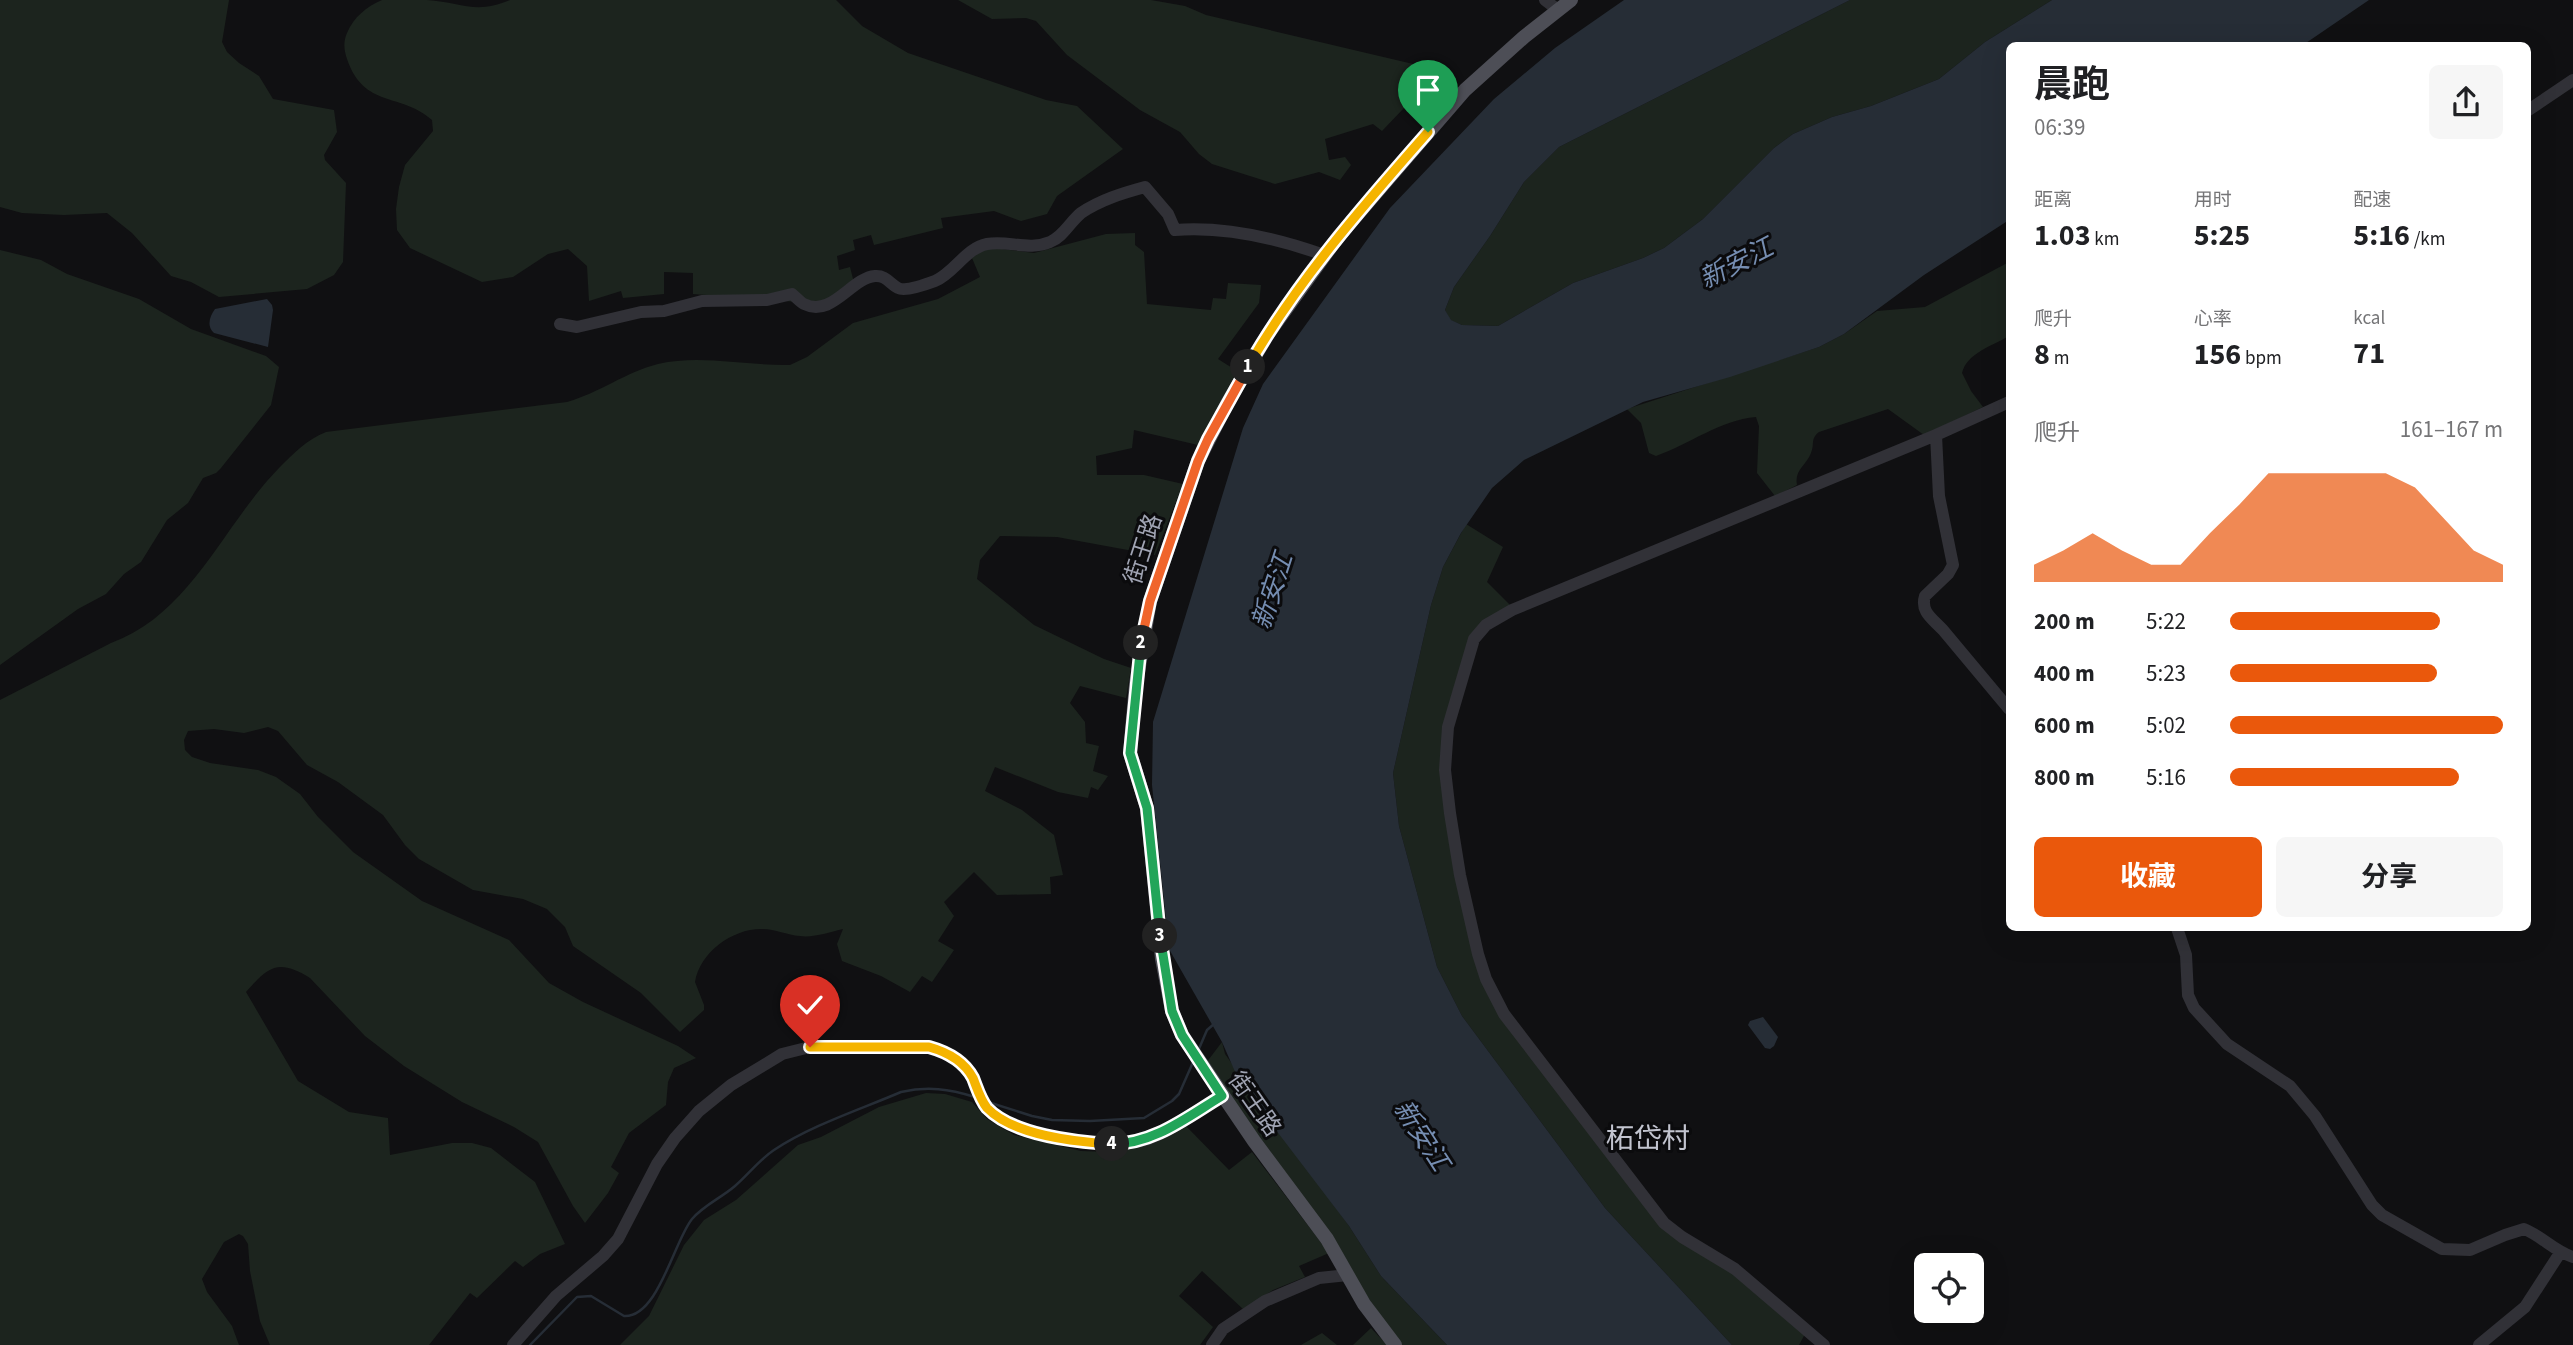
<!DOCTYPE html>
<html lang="zh">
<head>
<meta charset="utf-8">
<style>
  body { margin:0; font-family:"Source Sans 3","Noto Sans SC",sans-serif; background:#f6f6f6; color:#202124; height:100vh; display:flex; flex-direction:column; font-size:26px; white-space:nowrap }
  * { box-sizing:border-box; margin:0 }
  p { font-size:23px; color:#757577 }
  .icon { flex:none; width:38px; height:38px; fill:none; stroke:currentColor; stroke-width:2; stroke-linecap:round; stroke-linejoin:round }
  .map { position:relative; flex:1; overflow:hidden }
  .side { position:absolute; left:2006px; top:42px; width:525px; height:889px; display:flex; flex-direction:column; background:#fff; border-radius:10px; box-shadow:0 7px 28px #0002 }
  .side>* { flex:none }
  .fabs { position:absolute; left:1914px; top:1253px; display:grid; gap:14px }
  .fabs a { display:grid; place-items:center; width:70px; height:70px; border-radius:10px; background:#fff; box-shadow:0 7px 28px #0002; font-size:35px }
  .pin { position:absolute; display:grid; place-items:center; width:60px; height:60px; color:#fff; margin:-72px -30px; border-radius:50% 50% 50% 0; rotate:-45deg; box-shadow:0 0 7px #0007 }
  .pin .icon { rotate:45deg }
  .km { position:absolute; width:35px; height:35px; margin:-18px; border-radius:50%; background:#222; color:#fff; font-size:19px; line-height:35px; text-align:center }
  .round { display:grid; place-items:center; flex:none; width:74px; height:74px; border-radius:10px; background:#f6f6f6 }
  .head { display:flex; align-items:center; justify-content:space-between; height:119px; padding:0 28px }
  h1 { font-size:38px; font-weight:700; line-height:52px }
  .metrics { display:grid; grid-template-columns:repeat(3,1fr); gap:10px; height:119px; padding:7px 28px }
  .metrics div { display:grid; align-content:center }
  .metrics b { font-size:30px; font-weight:700 }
  .metrics small { font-size:19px; font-weight:400 }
  .metrics p { font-size:19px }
  .chart { height:196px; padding:14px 28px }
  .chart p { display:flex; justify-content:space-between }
  .chart svg { width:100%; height:126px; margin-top:7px; fill:#ea580c; opacity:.7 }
  .primary-button { display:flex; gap:14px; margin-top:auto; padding:14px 28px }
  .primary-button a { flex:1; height:80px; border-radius:10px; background:#ea580c; color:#fff; font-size:28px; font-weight:700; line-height:80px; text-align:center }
  .primary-button a+a { background:#f6f6f6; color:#202124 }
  ul { padding:0 28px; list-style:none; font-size:23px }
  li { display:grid; grid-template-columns:112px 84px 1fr; align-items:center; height:52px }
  li i { height:18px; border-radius:9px; background:#ea580c }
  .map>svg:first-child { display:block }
</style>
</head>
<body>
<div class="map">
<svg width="2573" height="1345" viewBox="0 0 2573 1345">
  <rect width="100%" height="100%" fill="#101012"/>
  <path fill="#1c241e" d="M0,0H229L222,42L227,52L239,63L259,76L273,99L334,110L337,132L324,155L325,160L346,183L343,262L334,275L307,289L219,297L191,282L171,276L132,233L107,213L64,215L22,213L0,207Z
    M382,0C397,0 413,0 427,0C460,2 476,15 510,0H836L862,26L908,53L1046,100L1077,106L1123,149L1057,196L1047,214L1021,221L994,211L941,218L943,228L874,245L871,235L853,240L855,250L837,256L839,270L850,267L854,283L823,304L693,294V273L664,272V294L623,298L621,291L589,301L587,266L568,249L548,254L513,277L482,282L410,248L397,230L396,209L399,187L405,165L433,131L432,120C401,92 364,109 347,59C344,50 343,42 347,33C354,17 366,7 382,0Z
    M958,0H1151L1185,6L1206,15L1430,68L1404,108L1382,131L1373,124L1325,139L1329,160L1345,157L1351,165L1340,180L1319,172L1275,184L1212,164L1199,154L1180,132L1140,110L1067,55L1036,21L1026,18L992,19Z
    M1850,0H2052L1985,42L1939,79L1871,106L1832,117L1793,134L1774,148L1703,219L1664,248L1643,258L1573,283L1498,326L1462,325L1450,320L1445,310L1454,287L1490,236L1524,182L1559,147Z
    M1135,233V245L1144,252L1147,304L1211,310L1213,298L1226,299L1228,283L1261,285L1259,303L1218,359L1237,371L1198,445L1134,430L1132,448L1096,456L1097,475H1144L1183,484L1155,555L1057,537L1000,536L980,560L977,579L1034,625L1104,659L1131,668L1126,698L1080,686L1070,703L1085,722L1086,743L1099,746L1093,771L1108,776L1098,790L1091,787L1088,798L1058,792L995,767L985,791L1022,810L1054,835L1063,875L1050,877L1051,894L997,895L974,872L944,902L954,916L938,941L954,950L932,982L922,976L910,992L881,976L842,961L837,944L843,929C830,932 813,938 800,936C787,935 775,929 763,929C733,928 700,952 695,982L704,1005V1010L680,1032L641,993L573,946L565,927L547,909L523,899L473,890L419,859L405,845L383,815L338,782L307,765L278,731L268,727L244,733L214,729L188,731L184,740L185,750L192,757L210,763L258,770L276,777L300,794L318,817L353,852L422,901L509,940L549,983L583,1002L678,1046L696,1058L674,1068L668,1082L666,1105L629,1133L611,1167L619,1173L608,1193L585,1223L573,1206L538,1142L514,1127L462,1102L404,1066L365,1036L310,978C278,958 268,967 246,992L298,1081L349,1112L388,1118L390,1155L452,1143H472L491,1148L535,1182L565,1244L540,1254L523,1267L515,1261L477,1298L470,1293L429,1345H270L260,1321L250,1271L248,1244L243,1236L239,1234L224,1242L202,1279L207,1292L232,1326L239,1345H0V700L111,643C191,614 223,525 279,468C294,453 306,440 326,432L567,402C599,393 626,372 658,364C701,354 746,366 790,365L807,357L853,323L938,299L980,277L972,258L986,247L1034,253L1106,234Z
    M0,250L41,260L67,274L139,299L191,329L266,356L279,367L271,405L221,468L216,473L203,478L188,503L167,520L141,562L124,574L106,594L78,609L0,665Z
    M2009,262V336C1992,346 1967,353 1962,373L1971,391L1983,407L1924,435L1888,409L1819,432C1810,439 1815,444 1811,453C1806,466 1794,470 1797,485L1775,496L1757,473L1759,426L1756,417C1720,420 1690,444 1656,456L1649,453L1641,423L1627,409L1819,347L1844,334L1877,311L1925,307Z
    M1466,524L1503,547L1487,582L1511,606L1469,639L1442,787L1480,970L1653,1216L1727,1266L1805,1334L1799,1345H1732L1605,1208L1462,1016L1437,967L1399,826L1393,773L1431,605L1443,567Z
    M1222,1042L1225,1054L1349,1226L1381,1276L1447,1345H1402L1396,1338L1206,1063Z
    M926,1093L945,1094L972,1102L987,1119L1014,1135L1081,1151L1108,1152L1135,1148L1186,1126L1229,1170L1252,1152L1329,1253L1299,1266L1305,1277L1273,1290L1243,1309L1202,1271L1179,1296L1213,1327L1200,1345H620L649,1316L684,1245L704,1220L736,1200L798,1145L821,1137L879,1107Z
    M1371,1328L1387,1345H1353Z
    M1322,1333L1337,1345H1301Z"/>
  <path fill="#262d36" d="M1624,0H1850L1559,147L1524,182L1490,236L1454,287L1445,310L1451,320L1462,325L1498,326L1573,283L1643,258L1664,248L1703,219L1774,148L1793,134L1832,117L1871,106L1939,79L1985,42L2052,0H2369L2303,45L2009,46V220L1924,275L1844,334L1819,347L1730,377L1643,402L1524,460L1492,488L1461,533L1443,567L1431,605L1393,773L1399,826L1437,967L1462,1016L1605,1208L1732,1345H1447L1381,1276L1349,1226L1240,1083L1222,1042L1169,949L1152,785L1153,722L1243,428L1263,384L1390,208L1494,99L1555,48Z
    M267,299L272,305L273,310L268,347L214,333C206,326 210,316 215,309Z
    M1763,1017L1778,1037L1774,1046L1770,1049L1765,1048L1748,1025L1750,1021Z"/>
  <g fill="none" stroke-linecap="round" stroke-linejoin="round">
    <path stroke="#262d36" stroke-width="2.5" d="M1198,1051L1207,1030L1214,1024
      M988,1102L1032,1116L1052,1120L1090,1121L1144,1118L1172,1101L1179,1094L1194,1060
      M530,1345L577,1297L591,1296L624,1316C658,1318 674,1241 692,1219C704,1205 721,1198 735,1186C748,1175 759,1160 774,1150C812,1125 859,1110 901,1092C928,1086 949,1089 975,1097"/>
    <path stroke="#313137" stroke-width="12" d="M1545,0L1558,10
      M2527,111L2573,80
      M560,324L577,327L641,312L664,311L702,301L767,300L792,294C796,297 800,302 804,304C832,318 851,278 875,276C886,275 890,284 898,288C906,292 927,284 935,281C954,273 966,248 987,244C1008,240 1029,251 1050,242C1063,237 1070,222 1081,213C1100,200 1123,193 1145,187L1168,214L1175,230C1226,226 1276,238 1324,255
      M1936,435L1939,496L1953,565L1948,574L1925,596C1920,612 1933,619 1943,630L2009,709
      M2177,928L2186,955L2188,995L2194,1008L2227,1044L2290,1086L2315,1116L2372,1205L2382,1215L2442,1249L2470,1250L2505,1235L2524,1229C2542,1236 2554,1251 2573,1257
      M513,1345L556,1296L603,1256L618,1239L657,1164L675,1138L699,1111L731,1085L782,1054L810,1047H929C949,1053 966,1063 974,1082C978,1092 982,1102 989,1110C1017,1137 1112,1152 1148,1139C1174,1130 1198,1110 1222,1096
      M1212,1345L1223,1329L1265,1301L1319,1278L1348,1275
      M1824,1345L1735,1269L1682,1237L1664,1223L1504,1014L1486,979L1478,954L1460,875L1450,813L1445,770L1448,727L1474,639L1486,625L1512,610L1936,435L2009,402
      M2479,1345L2525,1307L2560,1253"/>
    <path stroke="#4d4e56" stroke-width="14" d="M1395,1345L1364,1304L1327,1239L1254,1141L1182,1035L1172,1011L1162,959L1147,808L1130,753L1136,684L1150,601L1198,461L1228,402L1268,334L1338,237L1465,90L1524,37L1571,0"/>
  </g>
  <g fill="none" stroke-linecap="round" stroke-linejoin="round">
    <g stroke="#fff" stroke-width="14">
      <path id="split-1" d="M1248,367C1297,281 1363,206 1428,132"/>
    </g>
    <g stroke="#fff" stroke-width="14">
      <path id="split-2" d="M1141,643L1150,601L1198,461L1208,439L1248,367"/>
    </g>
    <g stroke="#fff" stroke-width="14">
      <path id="split-3" d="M1141,643L1130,753L1147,808L1160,936"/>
    </g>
    <g stroke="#fff" stroke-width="14">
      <path id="split-4" d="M1112,1144C1154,1144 1187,1117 1222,1096L1182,1035L1172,1011L1160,936"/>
    </g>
    <g stroke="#fff" stroke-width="14">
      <path id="split-5" d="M810,1047H929C947,1052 964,1061 973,1078C977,1088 980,1099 987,1108C1013,1135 1075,1142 1112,1144"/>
    </g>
    <use href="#split-1" stroke="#f5b400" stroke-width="9"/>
    <use href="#split-2" stroke="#f0652b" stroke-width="9"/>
    <use href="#split-3" stroke="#22a559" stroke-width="9"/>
    <use href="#split-4" stroke="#22a559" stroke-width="9"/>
    <use href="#split-5" stroke="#f5b400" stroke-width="9"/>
  </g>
  <g text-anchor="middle" stroke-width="6" stroke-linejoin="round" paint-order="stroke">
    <g font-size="24" fill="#a0a4b3" stroke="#0b0b0d">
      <text transform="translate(1143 549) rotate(-72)" y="8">街王路</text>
      <text transform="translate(1255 1104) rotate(55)" y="8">街王路</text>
    </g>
    <g font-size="26" font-style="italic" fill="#758db1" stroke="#0b0b0d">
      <text transform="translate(1736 263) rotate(-27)" y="9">新安江</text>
      <text transform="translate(1272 591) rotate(-72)" y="9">新安江</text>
      <text transform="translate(1422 1135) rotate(57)" y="9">新安江</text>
    </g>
    <g font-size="28" fill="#c2c4cf" stroke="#0b0b0d">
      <text x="1648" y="1148">柘岱村</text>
    </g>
  </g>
</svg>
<div class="fabs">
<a><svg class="icon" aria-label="locate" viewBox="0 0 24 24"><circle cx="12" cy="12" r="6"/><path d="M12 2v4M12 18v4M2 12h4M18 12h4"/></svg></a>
</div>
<div class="pin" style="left:1428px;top:132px;background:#1e9e55"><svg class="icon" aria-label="arrive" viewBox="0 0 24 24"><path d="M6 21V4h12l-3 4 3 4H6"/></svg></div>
<div class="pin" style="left:810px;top:1047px;background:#d93025"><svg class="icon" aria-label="check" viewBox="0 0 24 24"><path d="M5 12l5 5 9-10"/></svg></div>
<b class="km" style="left:1248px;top:367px">1</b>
<b class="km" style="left:1141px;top:643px">2</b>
<b class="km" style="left:1160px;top:936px">3</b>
<b class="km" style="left:1112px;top:1144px">4</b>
<section class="side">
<div class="head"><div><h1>晨跑</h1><p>06:39</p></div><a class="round"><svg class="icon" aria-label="share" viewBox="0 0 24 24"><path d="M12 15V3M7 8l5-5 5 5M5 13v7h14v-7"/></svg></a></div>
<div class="metrics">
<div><p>距离</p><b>1.03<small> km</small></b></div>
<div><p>用时</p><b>5:25</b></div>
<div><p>配速</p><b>5:16<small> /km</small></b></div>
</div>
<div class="metrics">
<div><p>爬升</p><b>8<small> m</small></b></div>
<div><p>心率</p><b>156<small> bpm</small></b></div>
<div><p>kcal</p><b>71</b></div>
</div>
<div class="chart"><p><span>爬升</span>161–167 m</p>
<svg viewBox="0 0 160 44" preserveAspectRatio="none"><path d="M0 44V38L10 33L20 27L30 33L40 38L50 38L60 27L70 17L80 6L90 6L100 6L110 6L120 6L130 11L140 22L150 33L160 38V44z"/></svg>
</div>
<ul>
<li><b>200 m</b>5:22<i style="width:77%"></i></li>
<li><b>400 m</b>5:23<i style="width:76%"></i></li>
<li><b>600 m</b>5:02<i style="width:100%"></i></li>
<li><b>800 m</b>5:16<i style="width:84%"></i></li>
</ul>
<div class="primary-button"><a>收藏</a><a>分享</a></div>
</section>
</div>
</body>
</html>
